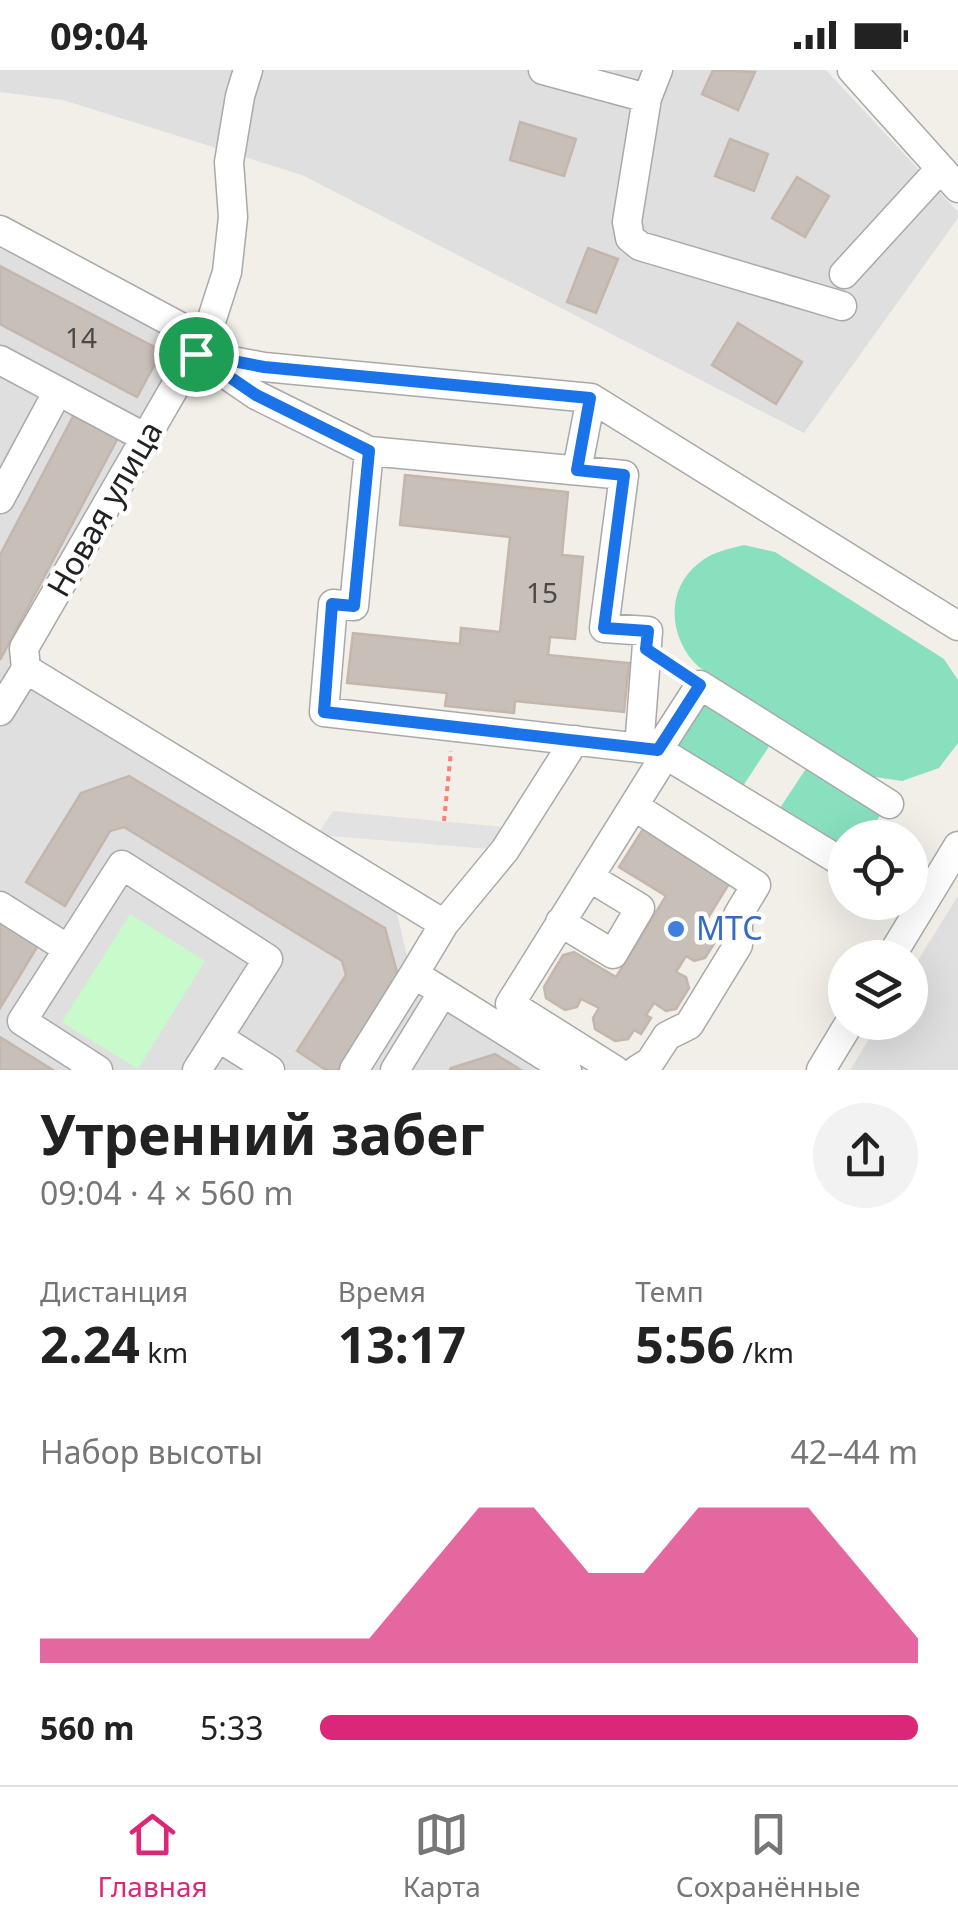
<!DOCTYPE html>
<html lang="ru">
<head>
<meta charset="utf-8">
<style>
  body { margin:0; font-family:"Noto Sans",sans-serif; background:#f2f2f2; color:#222; height:100vh; display:flex; flex-direction:column; font-size:38px; white-space:nowrap }
  * { box-sizing:border-box; margin:0 }
  p { font-size:32px; color:#767676 }
  .icon { flex:none; width:55px; height:55px; fill:none; stroke:currentColor; stroke-width:2; stroke-linecap:round; stroke-linejoin:round }
  .map { position:relative; height:1000px; overflow:hidden }
  .drawer { display:flex; flex-direction:column; background:#fff; flex:1 }
  .drawer>* { flex:none }
  .buttons { position:absolute; left:828px; top:750px; display:grid; gap:20px }
  .buttons a { display:grid; place-items:center; width:100px; height:100px; border-radius:50%; background:#fff; box-shadow:0 10px 40px #0002; font-size:50px }
  .pin { position:absolute; display:grid; place-items:center; width:85px; height:85px; color:#fff; margin:-42px; border:5px solid #fff; border-radius:50%; box-shadow:0 2px 10px #0007 }
  .round { display:grid; place-items:center; flex:none; width:105px; height:105px; border-radius:52px; background:#f2f2f2 }
  .summary { display:flex; align-items:center; justify-content:space-between; height:170px; padding:0 40px }
  h1 { font-size:55px; font-weight:700; line-height:75px }
  .stats { display:grid; grid-template-columns:repeat(3,1fr); gap:15px; height:170px; padding:10px 40px }
  .stats div { display:grid; align-content:center }
  .stats b { font-size:50px; font-weight:700 }
  .stats small { font-size:28px; font-weight:400 }
  .stats p { font-size:28px }
  .chart { height:280px; padding:20px 40px }
  .chart p { display:flex; justify-content:space-between }
  .chart svg { width:100%; height:180px; margin-top:10px; fill:#db2777; opacity:.7 }
  ul { padding:0 40px; list-style:none; font-size:32px }
  li { display:grid; grid-template-columns:160px 120px 1fr; align-items:center; height:75px }
  li i { height:25px; border-radius:12px; background:#db2777 }
  .status { display:flex; justify-content:space-between; align-items:center; height:70px; padding:0 50px; background:#fff; direction:ltr }
  .status svg { height:28px; fill:currentColor }
  .tab-bar { display:flex; justify-content:space-around; align-items:center; height:140px; border-top:2px solid #e0e0e0; background:#fff; font-size:28px; color:#767676 }
  .tab-bar a { display:grid; justify-items:center; gap:5px }
  .tab-bar .current { color:#db2777 }
  .map>svg:first-child { display:block }
</style>
</head>
<body>
<div class="status"><b>09:04</b><svg viewBox="0 0 49 12"><path d="M0 12V9h3v3zM5 12V6h3v6zM10 12V3h3v9zM15 12V0h3v12zM26 1h20v11H26zM47 4h2v5h-2z"/></svg></div>
<div class="map">
<svg width="958" height="1000" viewBox="0 0 958 1000">
  <rect width="100%" height="100%" fill="#f2efe9"/>
  <path fill="#e0dfdf" d="M0,0H826L958,142V148L804,363L302,105L63,30L0,22Z
    M0,150L215,265L30,588L390,814L408,890L585,1000H0Z
    M958,826V1000H850L879,953L910,952V903Z"/>
  <path fill="#c8facc" d="M130,844L205,891L138,999L62,952Z"/>
  <path fill="#88e0be" d="M744,475L775,482L944,589L958,610V673L939,698L902,711L868,706L699,597C669,570 664,520 699,493C712,482 728,479 744,475Z
    M696,627L770,675L739,722L665,674Z
    M807,697L881,744L866,767L845,768V788L776,744Z"/>
  <path fill="#e2e2e2" d="M333,741L504,757L490,779L317,765Z"/>
  <path fill="#c7bfb8" stroke="#c4b6ab" stroke-width="2.5" d="M713,0L755,2L738,40L702,24Z
    M520,52L576,69L564,106L510,90Z
    M730,69L768,84L754,121L715,106Z
    M797,107L829,126L805,167L772,148Z
    M588,178L618,189L596,243L567,232Z
    M0,196L162,281L137,327L0,254Z
    M738,253L802,292L776,334L712,295Z
    M76,341L120,364L0,590V485Z
    M405,405L568,422L562,485L583,487L575,569L550,567L548,585L629,593L624,642L515,631L514,643L445,636L447,623L347,613L353,563L460,574L461,558L500,562L510,467L400,455Z
    M129,706L385,858L401,917L347,1000H326L297,981L346,905L342,891L124,757L110,761L65,836L26,812L81,723Z
    M645,756L732,809L706,851L715,857L717,869L705,888L694,891L686,886L676,902L686,907L689,918L676,939L666,941L654,933L646,945L651,948L641,964L634,960L628,969L615,971L595,959L593,948L599,938L581,929L577,937L565,940L546,928L544,917L563,885L574,882L616,907L666,826L619,797Z
    M0,851L39,874L0,938Z
    M0,967L53,1000H0Z
    M495,984L521,1000H450L451,998Z"/>
  <g fill="none" stroke-linecap="round" stroke-linejoin="round">
    <g stroke="#a9a9a9" stroke-width="31">
      <path id="minor" d="M543,0L647,28L658,0
        M852,0L958,118
        M647,28L627,152L630,168L640,176L842,236
        M0,160L203,269
        M844,204L940,99
        M196,284L264,297L591,328L958,556
        M0,290L146,368
        M205,290L256,325L369,381L624,405L604,558L648,561L639,678
        M369,381L354,536L333,534L324,642L658,680L845,794
        M577,400L591,328
        M0,429L58,321
        M26,599L444,854L414,904L567,1000
        M0,641L26,599L24,578L209,258L227,202L233,147L229,92L240,26L248,0
        M658,680L700,615L889,734
        M634,736L756,815L738,845V875L689,955L667,966L650,992L637,1000
        M0,836L68,879
        M560,852L613,884L640,838L589,807
        M444,854L505,780L575,670
        M890,888L958,776
        M218,967L270,1000
        M98,1000L22,951L122,795L268,889L197,1000
        M354,1000L414,904
        M395,1000L443,922
        M615,1000L510,934L666,684
        M821,1000L850,952"/>
    </g>
    <path stroke="#fa8072" stroke-width="4" stroke-dasharray="5 5" stroke-linecap="butt" d="M444,751L451,681"/>
    <use href="#minor" stroke="#fff" stroke-width="28"/>
  </g>
  <g fill="none" stroke-linecap="round" stroke-linejoin="round">
    <g stroke="#fff" stroke-width="20">
      <path id="route" d="M196,284L264,297L590,328L577,400L624,405L604,558L648,561L646,579L700,615L658,680L324,642L332,534L354,536L369,381L256,325Z"/>
    </g>
    <use href="#route" stroke="#1a73e8" stroke-width="12"/>
  </g>
  <circle fill="#3f7fe0" stroke="#fff" stroke-width="4" cx="676" cy="859" r="10"/>
  <g text-anchor="middle" stroke-width="9" stroke-linejoin="round" paint-order="stroke">
    <g font-size="28" fill="#4b4948">
      <text x="81" y="278">14</text>
      <text x="542" y="533">15</text>
    </g>
    <g font-size="32" fill="#222" stroke="#fff">
      <text transform="translate(105 439) rotate(-60)" y="11">Новая улица</text>
    </g>
    <g font-size="32" fill="#366cbe" stroke="#fff" text-anchor="start">
      <text x="696" y="870">МТС</text>
    </g>
  </g>
</svg>
<div class="buttons">
<a><svg class="icon" aria-label="locate" viewBox="0 0 24 24"><circle cx="12" cy="12" r="6"/><path d="M12 2v4M12 18v4M2 12h4M18 12h4"/></svg></a>
<a><svg class="icon" aria-label="layers" viewBox="0 0 24 24"><path d="M12 4l9 5-9 5-9-5zM3 14l9 5 9-5"/></svg></a>
</div>
<div class="pin" style="left:196px;top:284px;background:#1e9e55"><svg class="icon" aria-label="arrive" viewBox="0 0 24 24"><path d="M6 21V4h12l-3 4 3 4H6"/></svg></div>
</div>
<section class="drawer">
<div class="summary"><div><h1>Утренний забег</h1><p>09:04 · 4 × 560 m</p></div><a class="round"><svg class="icon" aria-label="share" viewBox="0 0 24 24"><path d="M12 15V3M7 8l5-5 5 5M5 13v7h14v-7"/></svg></a></div>
<div class="stats">
<div><p>Дистанция</p><b>2.24<small> km</small></b></div>
<div><p>Время</p><b>13:17</b></div>
<div><p>Темп</p><b>5:56<small> /km</small></b></div>
</div>
<div class="chart"><p><span>Набор высоты</span>42–44 m</p>
<svg viewBox="0 0 160 44" preserveAspectRatio="none"><path d="M0 44V38L10 38L20 38L30 38L40 38L50 38L60 38L70 22L80 6L90 6L100 22L110 22L120 6L130 6L140 6L150 22L160 38V44z"/></svg>
</div>
<ul>
<li><b>560 m</b>5:33<i style="width:100%"></i></li>
</ul>
</section>
<nav class="tab-bar">
<a class="current"><svg class="icon" aria-label="home" viewBox="0 0 24 24"><path d="M3 11l9-7 9 7M6 9v11h12V9"/></svg>Главная</a>
<a><svg class="icon" aria-label="map" viewBox="0 0 24 24"><path d="M3 6l6-2 6 2 6-2v14l-6 2-6-2-6 2zM9 4v14M15 6v14"/></svg>Карта</a>
<a><svg class="icon" aria-label="saved" viewBox="0 0 24 24"><path d="M7 4h10v16l-5-4-5 4z"/></svg>Сохранённые</a>
</nav>
</body>
</html>
